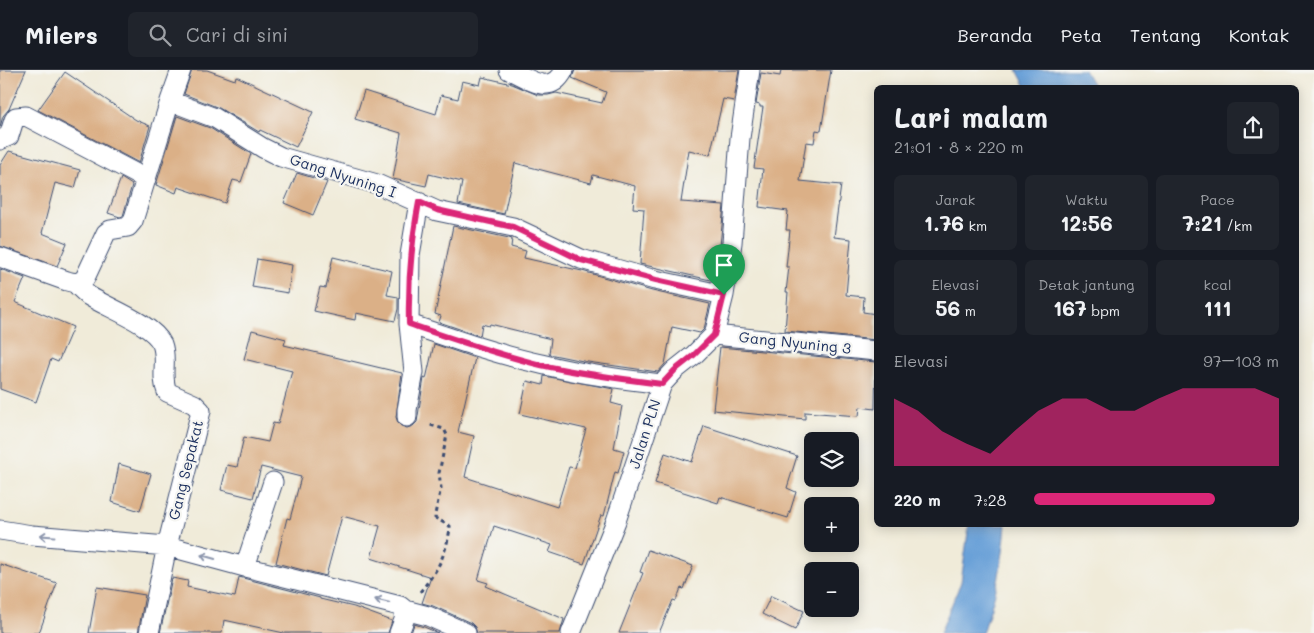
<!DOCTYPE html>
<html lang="id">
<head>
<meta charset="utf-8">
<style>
  body { margin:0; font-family:Mali,sans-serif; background:#20242c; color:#f1f3f6; height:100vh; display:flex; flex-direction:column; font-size:19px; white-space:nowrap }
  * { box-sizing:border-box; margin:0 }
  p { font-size:16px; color:#9ea1a6 }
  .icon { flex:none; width:28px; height:28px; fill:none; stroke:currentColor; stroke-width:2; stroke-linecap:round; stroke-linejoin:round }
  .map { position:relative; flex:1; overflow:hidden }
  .sheet { position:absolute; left:874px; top:15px; width:425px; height:442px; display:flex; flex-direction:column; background:#171b24; border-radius:8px; box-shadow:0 2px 12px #0003 }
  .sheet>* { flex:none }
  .tools { position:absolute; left:804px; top:362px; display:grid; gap:10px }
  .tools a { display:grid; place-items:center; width:55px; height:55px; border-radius:8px; background:#171b24; box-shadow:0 2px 12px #0003; font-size:25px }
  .pin { position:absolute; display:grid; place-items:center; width:42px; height:42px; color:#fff; margin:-51px -21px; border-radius:50% 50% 50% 0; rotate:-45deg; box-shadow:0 0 5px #0007 }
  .pin .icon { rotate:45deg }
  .round { display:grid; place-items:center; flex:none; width:52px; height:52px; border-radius:8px; background:#20242c }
  .head { display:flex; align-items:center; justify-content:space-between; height:85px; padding:0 20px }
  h1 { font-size:28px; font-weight:700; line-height:38px }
  .stats { display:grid; grid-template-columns:repeat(3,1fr); gap:8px; height:85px; padding:5px 20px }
  .stats div { display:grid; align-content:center; border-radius:8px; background:#20242c; text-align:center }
  .stats b { font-size:21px; font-weight:700 }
  .stats small { font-size:14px; font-weight:400 }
  .stats p { font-size:14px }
  .chart { height:140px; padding:10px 20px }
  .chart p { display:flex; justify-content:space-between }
  .chart svg { width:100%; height:90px; margin-top:5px; fill:#db2777; opacity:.7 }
  ul { padding:0 20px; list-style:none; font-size:16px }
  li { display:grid; grid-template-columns:80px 60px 1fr; align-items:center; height:38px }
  li i { height:12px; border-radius:6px; background:#db2777 }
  header { display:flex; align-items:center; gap:30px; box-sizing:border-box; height:70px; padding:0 25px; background:#171b24; border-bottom:1px solid #363941 }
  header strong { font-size:24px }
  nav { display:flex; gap:28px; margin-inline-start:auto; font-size:18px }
  .search { width:350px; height:45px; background:#20242c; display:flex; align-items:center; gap:12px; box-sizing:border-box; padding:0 18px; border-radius:8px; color:#9ea1a6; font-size:19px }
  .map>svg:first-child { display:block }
</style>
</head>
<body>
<header>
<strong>Milers</strong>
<div class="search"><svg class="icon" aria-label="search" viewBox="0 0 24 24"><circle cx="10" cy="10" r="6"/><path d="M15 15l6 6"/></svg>Cari di sini</div>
<nav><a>Beranda</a><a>Peta</a><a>Tentang</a><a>Kontak</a></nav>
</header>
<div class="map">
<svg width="1314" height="563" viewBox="0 0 1314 563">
  <rect width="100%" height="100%" fill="#f6f6f2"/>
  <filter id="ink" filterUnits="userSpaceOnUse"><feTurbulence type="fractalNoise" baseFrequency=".02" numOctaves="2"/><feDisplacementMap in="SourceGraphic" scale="10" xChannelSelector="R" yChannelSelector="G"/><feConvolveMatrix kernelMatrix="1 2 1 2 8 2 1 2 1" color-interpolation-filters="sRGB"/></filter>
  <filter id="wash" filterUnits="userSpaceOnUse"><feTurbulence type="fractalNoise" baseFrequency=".0096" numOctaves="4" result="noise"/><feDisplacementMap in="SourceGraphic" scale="20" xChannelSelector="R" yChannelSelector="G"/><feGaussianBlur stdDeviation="1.12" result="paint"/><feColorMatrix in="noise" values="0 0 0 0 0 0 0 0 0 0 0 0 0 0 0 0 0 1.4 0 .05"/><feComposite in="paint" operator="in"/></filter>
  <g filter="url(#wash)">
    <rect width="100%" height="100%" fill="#f0ebd9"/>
    <path fill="#6ba1d8" stroke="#43689b" d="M1017,0H1084L1094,17H1026Z
      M969,455H1006C1003,491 996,529 982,563H940L961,512Z"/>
    <g id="blocks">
      <path fill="#dbb087" d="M0,0H26L9,39L3,46L0,57Z
        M192,0H207L235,10L236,6L313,42L296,77L260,60L259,62L219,38L184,24Z
        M575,0H739L734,31L723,29L710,85L689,80L681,132L724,135L720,176L715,211L640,194L644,139L633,138L635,116L593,105L591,113L515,93L504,144L458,134L462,112L429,104L426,116L393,109L401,63L355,49L364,21L436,44L441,25L458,29L462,11L480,15L482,7L512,14L538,25H548L556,23L602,33L606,22L572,8Z
        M781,0H831L821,61L816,60L814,73L806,72L800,111L841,115L834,167L851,169L846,225L864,227L863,242L876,244V270L785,261L788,222H786L789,197H786L790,160H786L788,141L759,137L763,99L754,98L763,37H760V35L756,34L761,3L780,6Z
        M65,2L136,50L150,56L139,93L38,40Z
        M177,46L210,58L251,84L241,112L233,110L225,133L178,117L176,123L156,115Z
        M9,81L80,100L75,118L55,113L42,163L67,173L57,196L0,176V95Z
        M297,103L327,112L313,145L284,133Z
        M121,108L132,115L123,146L120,147L108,143Z
        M453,156L509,168L512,169L511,177L526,181L524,188L582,201L652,221L710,234L704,259L700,263L672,257L665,294L658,302L588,292L549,284L551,269L490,254L489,256L482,254L480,266L439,252L441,246L435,244Z
        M333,187L392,201L387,225L398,227V239L395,251L356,243L355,250L314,241L320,217L326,218Z
        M257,189L292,195L288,223L252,217Z
        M0,199L25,208L15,232L73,257L58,292L51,289L36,332L0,319Z
        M252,260L286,269L284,275L402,303L396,347L398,353L401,356L407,358L413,356L417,352L424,308L426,309L434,274L475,288L458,362L474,366L465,407L557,437L569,397L575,398L586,359L520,344L527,311L543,315L544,306L614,319L611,333L622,336L614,378L624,381L618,403L615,402L604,446L601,445L584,494L549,482L552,475L494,456L478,510L488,513L486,516L564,549L560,563H477L475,557L471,553L433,536L422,533L431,507L371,488L380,456L342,446L326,506L276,493L287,448L290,449L301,407L261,397L253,428L221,420L227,395L237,397L244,367L268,372L273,353L278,354L292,301L244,289Z
        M720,277L876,292L875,339L860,337L859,346L805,342V349L713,340Z
        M704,356L797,386L787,418L796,422L788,448L720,427L718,433L655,413L665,383L692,392Z
        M119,394L151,404L140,441L112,432Z
        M648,480L693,496L684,519L681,518L676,531L673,530L659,563H619L643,503L640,502Z
        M0,494L57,513L39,563H0Z
        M239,507L320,528V529L354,537L392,551L388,563H284L224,550L222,563H160L172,508L188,511L187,517L235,527Z
        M97,517L145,525L138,563H89Z
        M771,526L804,541L795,560L762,544Z
        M414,554L424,557L438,563H411Z"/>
    </g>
  </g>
  <g filter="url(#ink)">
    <use href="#blocks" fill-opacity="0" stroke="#3b4b70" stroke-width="1"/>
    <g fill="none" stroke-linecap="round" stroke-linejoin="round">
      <g stroke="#3b4b70" stroke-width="21">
        <path id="minor" d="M509,0C530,9 550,27 564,0
          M170,31L215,48L263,78L281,87L377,114L437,141L513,157L581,189L655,210L724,225
          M0,70L9,66L14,50L16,47L26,46L146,109
          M0,187L67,211C74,213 79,214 85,208L106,163L110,160L128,157L133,151L170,31L181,0
          M75,213C79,217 84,222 89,226C108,238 153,254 162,274C168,290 160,305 167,322L194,334L201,341L167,476L149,563
          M409,254C453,269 496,284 541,294C581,304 621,309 662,314
          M714,265L876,281
          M407,347V340L414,302L409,254L410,185L419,132
          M0,460L32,465L167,476L245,497L400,536L405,540L404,550L399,563
          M245,497L273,412
          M405,540L428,546L466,563
          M571,563L616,451L662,314L675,300L694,285L714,265L724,225L732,173L740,68L750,0"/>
      </g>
      <path stroke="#3b4b70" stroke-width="3" stroke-dasharray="4 4" stroke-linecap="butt" d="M420,522C438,500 445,487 450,459V456L435,448V444L441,418L439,403L447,365L444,359L427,354"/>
      <use href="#minor" stroke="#fff" stroke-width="19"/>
    </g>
    <defs><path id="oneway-shaft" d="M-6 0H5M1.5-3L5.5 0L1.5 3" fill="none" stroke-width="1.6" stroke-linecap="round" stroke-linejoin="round" transform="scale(1.25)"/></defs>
    <g stroke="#8d97ae">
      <use href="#oneway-shaft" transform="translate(47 466) rotate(-176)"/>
      <use href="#oneway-shaft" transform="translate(208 487) rotate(-164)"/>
      <use href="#oneway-shaft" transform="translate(382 531) rotate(-166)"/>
    </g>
  </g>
  <g fill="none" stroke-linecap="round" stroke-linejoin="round" filter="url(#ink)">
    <g stroke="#fff" stroke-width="10">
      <path id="route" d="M419,132L437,140L513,157L581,190L656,210L724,225L714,265L694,285L675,300L662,314C621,309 581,304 541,295C496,284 453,269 409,254C408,213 411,173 419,132Z"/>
    </g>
    <use href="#route" stroke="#db2777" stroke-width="6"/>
  </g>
  <g text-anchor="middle" stroke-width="4.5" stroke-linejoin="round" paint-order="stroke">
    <g font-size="15" fill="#1b2f5e" stroke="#f6f6f2">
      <text transform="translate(343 106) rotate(18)" y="5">Gang Nyuning I</text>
      <text transform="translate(795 273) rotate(6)" y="5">Gang Nyuning 3</text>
      <text transform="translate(645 364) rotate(-72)" y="5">Jalan PLN</text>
      <text transform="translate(186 400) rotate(-76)" y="5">Gang Sepakat</text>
    </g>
  </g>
</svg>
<div class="tools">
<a><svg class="icon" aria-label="layers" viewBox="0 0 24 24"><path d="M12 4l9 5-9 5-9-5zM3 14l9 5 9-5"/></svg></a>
<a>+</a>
<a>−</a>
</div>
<div class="pin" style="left:724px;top:225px;background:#1e9e55"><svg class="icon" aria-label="arrive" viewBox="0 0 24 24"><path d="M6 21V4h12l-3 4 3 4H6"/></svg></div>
<section class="sheet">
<div class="head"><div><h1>Lari malam</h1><p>21:01 · 8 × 220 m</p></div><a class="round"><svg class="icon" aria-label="share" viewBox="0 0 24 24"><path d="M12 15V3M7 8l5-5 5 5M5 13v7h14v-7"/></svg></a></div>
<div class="stats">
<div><p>Jarak</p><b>1.76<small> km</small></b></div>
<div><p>Waktu</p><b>12:56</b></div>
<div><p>Pace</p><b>7:21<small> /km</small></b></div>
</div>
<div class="stats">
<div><p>Elevasi</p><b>56<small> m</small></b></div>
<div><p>Detak jantung</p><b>167<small> bpm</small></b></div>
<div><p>kcal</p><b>111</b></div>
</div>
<div class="chart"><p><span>Elevasi</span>97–103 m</p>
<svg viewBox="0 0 160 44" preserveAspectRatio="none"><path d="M0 44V11L10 17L20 27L30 33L40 38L50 27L60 17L70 11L80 11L90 17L100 17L110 11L120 6L130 6L140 6L150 6L160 11V44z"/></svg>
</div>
<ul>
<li><b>220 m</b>7:28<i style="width:74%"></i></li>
</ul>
</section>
</div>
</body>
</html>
